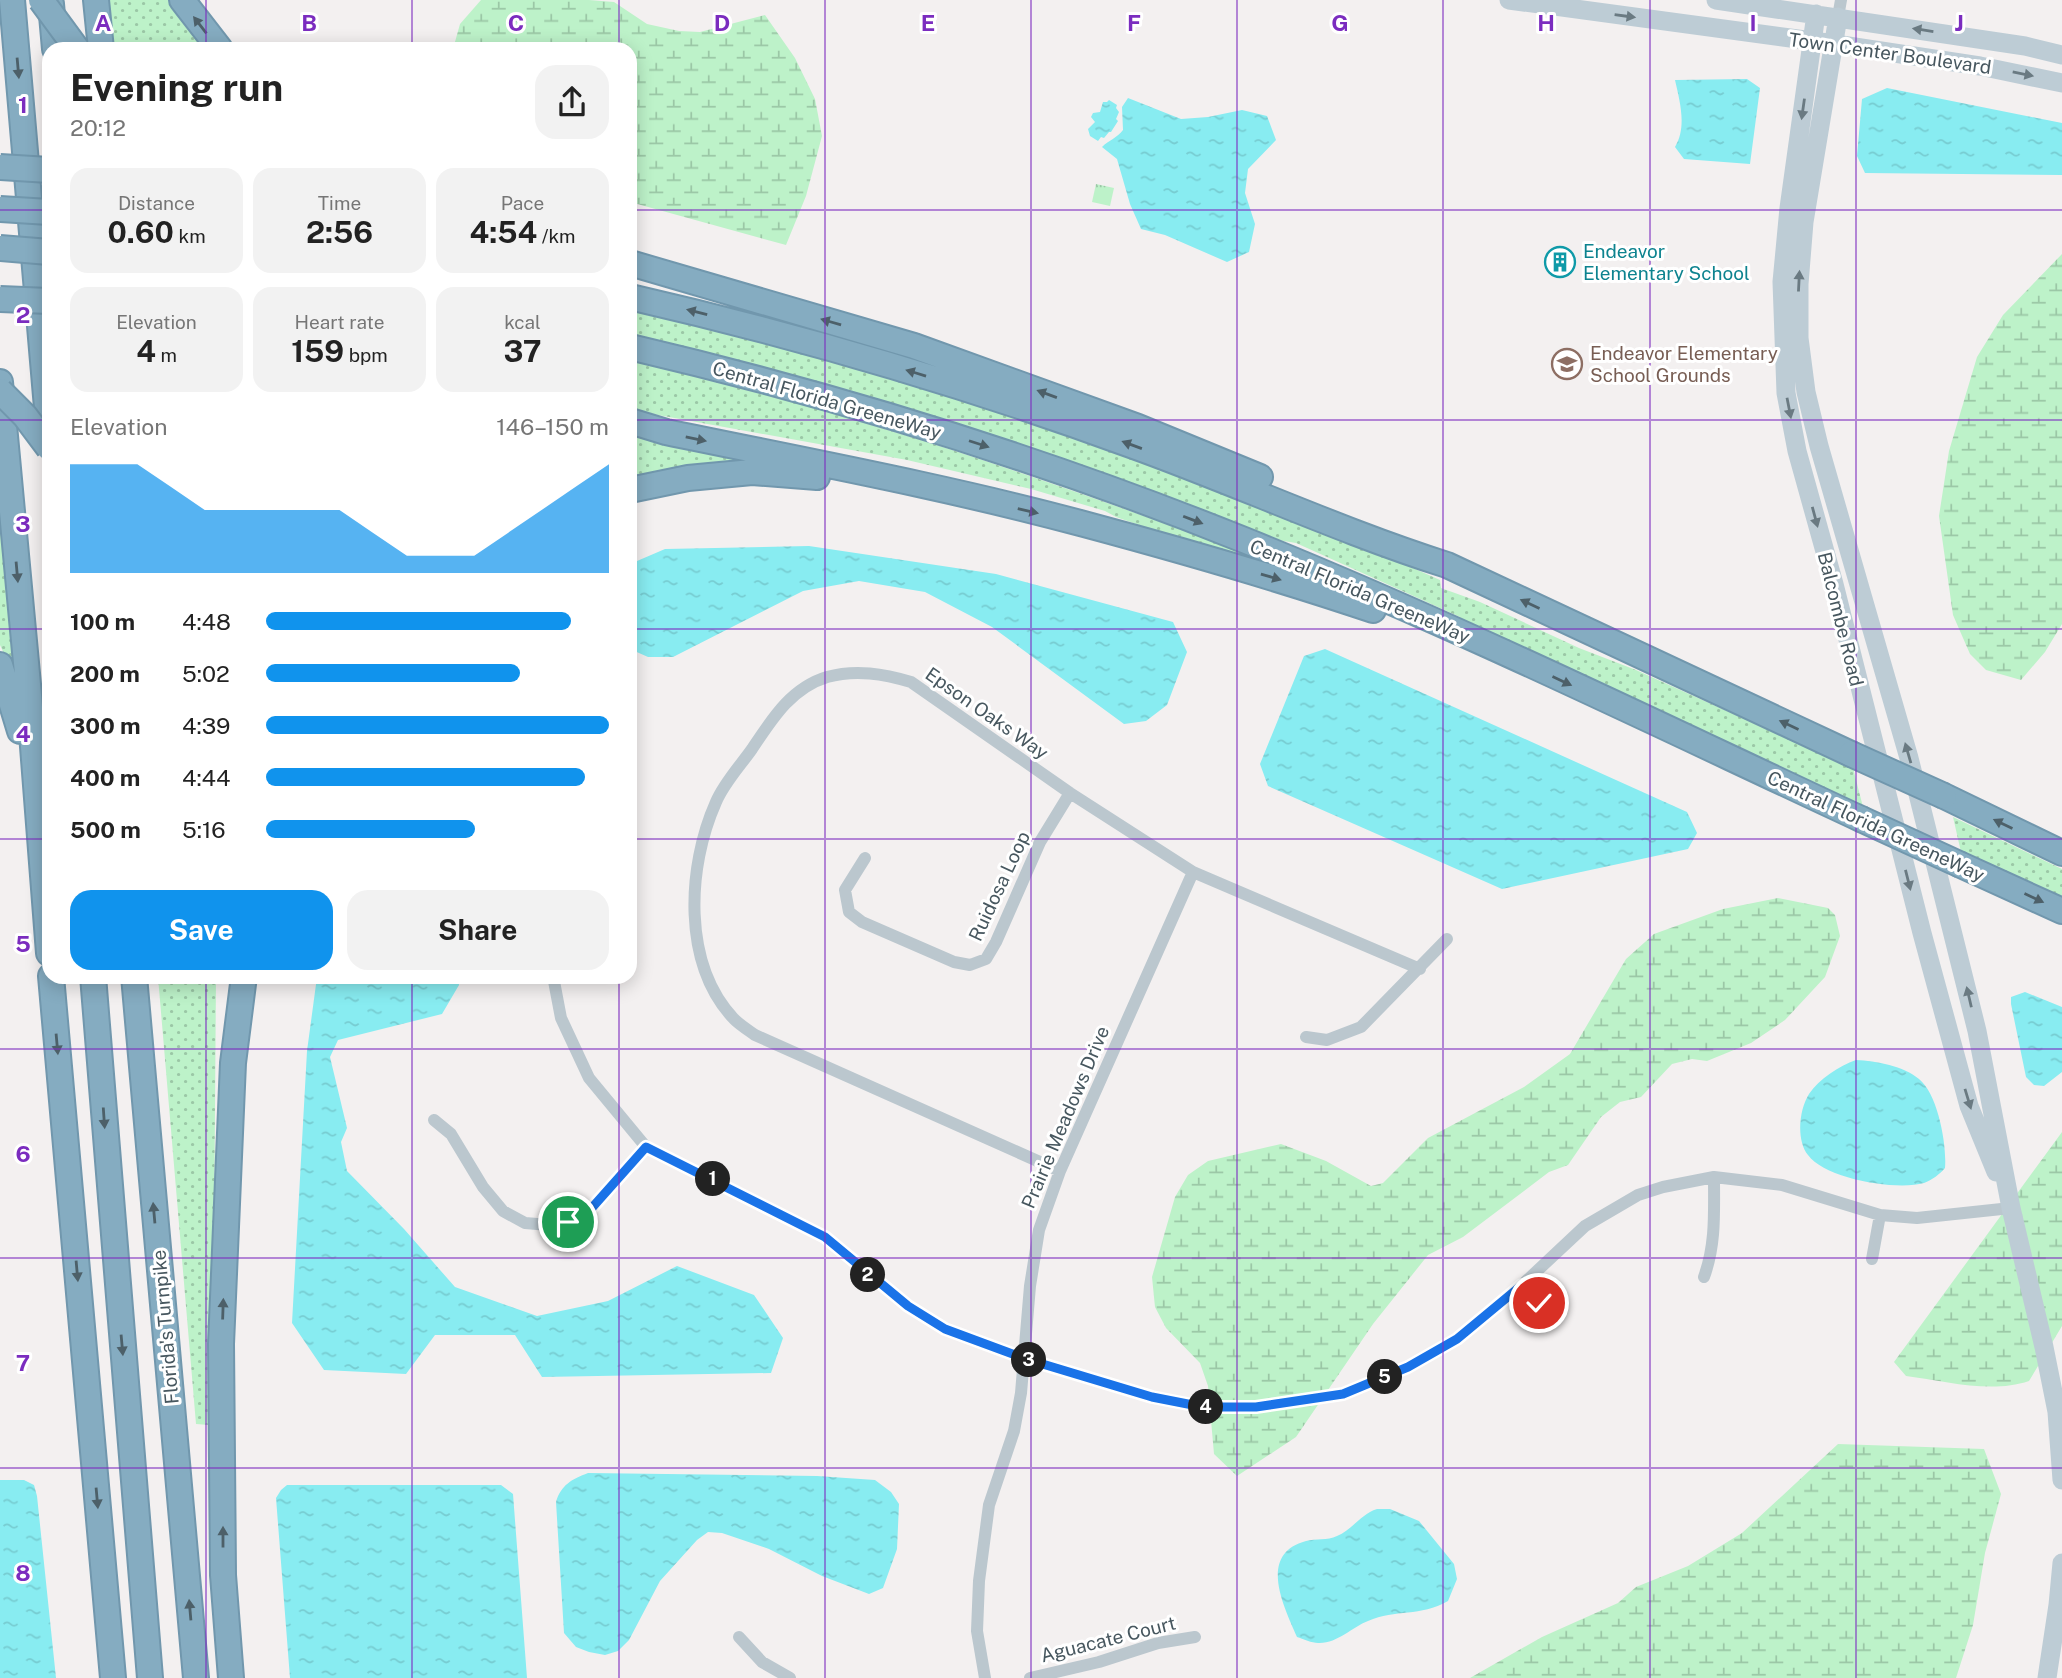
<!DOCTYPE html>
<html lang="en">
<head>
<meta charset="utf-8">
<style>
  body { margin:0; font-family:"Public Sans",sans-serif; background:#f2f2f2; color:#222; height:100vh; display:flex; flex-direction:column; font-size:26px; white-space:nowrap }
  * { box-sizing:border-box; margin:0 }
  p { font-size:23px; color:#767676 }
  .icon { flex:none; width:38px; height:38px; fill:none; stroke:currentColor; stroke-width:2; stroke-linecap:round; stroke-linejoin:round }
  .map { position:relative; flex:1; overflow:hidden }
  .drawer { position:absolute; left:42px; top:42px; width:595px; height:942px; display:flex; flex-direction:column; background:#fff; border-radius:21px; box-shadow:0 4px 18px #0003 }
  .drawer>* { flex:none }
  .pin { position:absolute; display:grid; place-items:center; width:60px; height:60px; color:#fff; margin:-30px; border:4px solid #fff; border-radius:50%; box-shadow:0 2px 7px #0007 }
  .km { position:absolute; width:35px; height:35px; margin:-18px; border-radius:50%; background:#222; color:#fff; font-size:19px; line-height:35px; text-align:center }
  .round { display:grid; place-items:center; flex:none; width:74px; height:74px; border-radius:21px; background:#f2f2f2 }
  .head { display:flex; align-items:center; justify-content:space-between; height:119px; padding:0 28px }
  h1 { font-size:38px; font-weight:700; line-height:52px }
  .stats { display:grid; grid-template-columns:repeat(3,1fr); gap:10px; height:119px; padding:7px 28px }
  .stats div { display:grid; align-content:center; border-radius:18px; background:#f2f2f2; text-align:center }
  .stats b { font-size:30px; font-weight:700 }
  .stats small { font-size:19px; font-weight:400 }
  .stats p { font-size:19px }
  .chart { height:196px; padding:14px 28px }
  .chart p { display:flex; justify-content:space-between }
  .chart svg { width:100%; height:126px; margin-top:7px; fill:#1093ed; opacity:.7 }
  .cta { display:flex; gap:14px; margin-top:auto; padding:14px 28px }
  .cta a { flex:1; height:80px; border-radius:21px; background:#1093ed; color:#fff; font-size:28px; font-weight:700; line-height:80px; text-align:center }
  .cta a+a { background:#f2f2f2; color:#222 }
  ul { padding:0 28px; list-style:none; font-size:23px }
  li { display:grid; grid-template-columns:112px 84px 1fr; align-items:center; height:52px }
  li i { height:18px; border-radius:9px; background:#1093ed }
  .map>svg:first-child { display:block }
</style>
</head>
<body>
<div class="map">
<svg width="2062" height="1678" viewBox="0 0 2062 1678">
  <defs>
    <pattern id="grass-dots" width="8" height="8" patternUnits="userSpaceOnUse" patternTransform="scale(1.75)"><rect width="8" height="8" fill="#bdf2c9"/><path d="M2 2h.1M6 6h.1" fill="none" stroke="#9bc7a6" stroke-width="1.8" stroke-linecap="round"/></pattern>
    <pattern id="wetland-marsh" width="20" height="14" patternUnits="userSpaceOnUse" patternTransform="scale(1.75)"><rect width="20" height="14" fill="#bdf2c9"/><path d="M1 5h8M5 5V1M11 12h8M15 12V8" fill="none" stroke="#9bc7a6"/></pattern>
    <pattern id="park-tufts" width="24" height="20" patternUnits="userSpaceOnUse" patternTransform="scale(1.75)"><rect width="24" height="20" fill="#bdf2c9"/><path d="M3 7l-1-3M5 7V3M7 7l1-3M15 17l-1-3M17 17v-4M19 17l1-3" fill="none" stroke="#9bc7a6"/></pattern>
    <pattern id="water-ripples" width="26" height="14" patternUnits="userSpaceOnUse" patternTransform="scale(1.75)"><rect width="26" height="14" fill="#88ecf1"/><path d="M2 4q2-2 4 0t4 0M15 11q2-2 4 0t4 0" fill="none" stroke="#77ccd1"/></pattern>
  </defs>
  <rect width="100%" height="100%" fill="#f3f0f0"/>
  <path fill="url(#grass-dots)" d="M106,0H171L208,49H111Z
    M630,306L701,323L1010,411L1320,527L1440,580L1441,588L1480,602L1579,648L1636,670L1853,768L1863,807L1461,624L1460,617L1296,543L1265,538L630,338Z
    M630,360C850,411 1063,484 1273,564L1272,571L1116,517L1105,511L1031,489L907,460L658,415L630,408Z
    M630,433L751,461L630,479Z
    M0,484L22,693L0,645Z
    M1953,817L2062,869V899L1961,852Z
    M214,976L216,978L214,1242L209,1425L196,1424L158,977Z"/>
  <path fill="url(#wetland-marsh)" d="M481,0H589L614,2L647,24L679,31L700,32L765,15L795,58L815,99L822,136L806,196L786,245L630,202V49H453L460,24Z
    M2062,254V624L2045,652L2021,680L1986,670L1970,654L1953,615L1939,516L1949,451L1977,357L2003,315Z
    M1778,898L1828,908L1835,915L1840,936L1825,977L1785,1020L1751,1043L1707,1061L1692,1059L1672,1064L1641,1097L1620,1102L1601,1117L1568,1165L1549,1172L1463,1237L1428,1255L1373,1324L1296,1437L1237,1476L1214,1454L1208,1386L1200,1363L1166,1328L1155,1307L1152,1277L1175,1197L1188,1175L1208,1161L1281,1144L1326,1161L1371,1186L1383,1183L1428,1138L1524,1087L1570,1054L1626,959L1654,934L1723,909Z
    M2062,1132V1326L2029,1381C1991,1394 1945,1381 1906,1376L1894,1362Z
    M1838,1444L1984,1449L2001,1494L1985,1553L1973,1625L1956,1678H1470L1542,1637L1618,1603L1636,1587L1688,1566L1742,1533Z"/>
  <path fill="url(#park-tufts)" d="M1096,184L1114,188L1110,206L1092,202Z"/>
  <path fill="url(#water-ripples)" d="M1747,79L1760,88L1750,164L1684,159L1675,147C1687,127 1680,102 1675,80Z
    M1887,88L2062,123V175L1865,173L1857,156L1862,99Z
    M1128,98L1181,119L1208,117L1242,110L1267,116L1276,140L1248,169L1245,193L1255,224L1249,252L1227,262L1165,235L1141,229L1130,204L1117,159L1102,147C1109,140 1117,138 1123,130L1122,107Z
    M1109,100L1117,105L1116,108L1119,112L1116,119L1118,121L1111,132H1109L1104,138L1101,137L1098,141L1090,136L1088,129L1095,122L1091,117L1093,113L1100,112L1103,102H1107Z
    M809,546L996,574L1173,622L1187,652L1167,705L1146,721L1124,724L992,627L925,592L859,581L803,591L673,657H648L630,649V564L665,549Z
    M1325,649L1687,812L1697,833L1688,849L1502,889L1268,786L1260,764L1304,656Z
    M458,977L459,985L442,1014L338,1040L330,1057L347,1128L341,1142L347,1171L404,1229L455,1287L537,1316L608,1301L677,1266L754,1295L783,1338L771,1373L542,1377L515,1335H435L406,1374L324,1370L292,1323L307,1051L317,977Z
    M2025,992L2062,1007V1072L2044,1086L2034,1085L2026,1077L2011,1004V997Z
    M1856,1060C1876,1061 1904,1066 1919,1079C1938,1094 1947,1145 1945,1168C1940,1174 1932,1180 1924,1183C1897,1191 1825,1179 1808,1155C1796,1140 1799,1110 1809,1094C1819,1079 1839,1066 1856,1060Z
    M588,1473L817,1476L875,1480L891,1492L899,1504L897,1549L883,1588L869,1594L822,1576L769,1549L722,1533L708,1532L697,1540L660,1581L629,1640L618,1651L605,1655L589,1652L576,1647L564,1633L556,1502C561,1485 572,1479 588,1473Z
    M0,1480H24L34,1485L37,1496L56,1678H0Z
    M287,1485H501L513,1494L527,1678H290L276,1498L281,1490Z
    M1377,1509H1390L1419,1521L1454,1564L1457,1579L1448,1601C1420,1617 1396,1609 1368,1621C1352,1627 1337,1644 1318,1643C1312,1643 1303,1639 1297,1637C1284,1607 1257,1554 1306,1541C1316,1538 1327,1541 1337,1536C1352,1530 1361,1514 1377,1509Z"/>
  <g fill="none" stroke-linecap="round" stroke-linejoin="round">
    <g stroke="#7197ad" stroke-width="28">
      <path id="highway" d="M12,0L49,431
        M96,0L101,49
        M182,0L220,49
        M51,4L55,49
        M630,263L914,346L1138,427L1260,477
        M630,297C800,336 967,385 1131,445C1237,483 1340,531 1447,565L1851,754
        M630,347C839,396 1045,460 1244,540C1453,624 1657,724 1861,819
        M0,382L29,695L49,953
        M630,421L666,432C806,461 947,487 1084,524C1181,550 1278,578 1373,610
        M630,490L688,478L752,472L817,477
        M0,665L20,731
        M1944,796L2062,853
        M1961,865L2062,911
        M51,976L113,1678
        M93,976L150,1678
        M134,976L196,1678
        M231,1678L223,1575L221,1344L233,1063L244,976"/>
    </g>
    <path stroke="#bbc7ce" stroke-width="12" d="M1838,17L1841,0
      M865,858L845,890L849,912L862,922L954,962L970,965L986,959L996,942L1040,842L1070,793
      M553,976L561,1018L589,1078L646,1147L825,1237L908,1306L945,1329L1026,1359L1152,1397L1203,1407H1256L1343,1394L1408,1367L1457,1339L1522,1285L1585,1226L1638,1195L1663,1187L1714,1177L1782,1185L1880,1215L1917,1218L2011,1208
      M1306,1037L1327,1040L1361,1027L1447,939
      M434,1120L451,1134L483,1187L503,1211L525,1223L549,1225L568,1222L590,1210L646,1147
      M1060,1171L755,1035C748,1030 740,1025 734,1019C682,964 687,867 716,802C724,783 740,766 752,749C772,719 791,688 827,677C856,669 884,674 911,682L1070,793L1193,872L1420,969
      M1872,1259L1880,1215
      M1704,1277C1716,1244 1714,1212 1714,1177
      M1522,1285L1539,1303
      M739,1637L762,1662L790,1678
      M985,1678L977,1631L979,1581L989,1505L1014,1431L1021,1393L1030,1286L1039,1230L1060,1171L1193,872
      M1030,1678L1099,1662L1158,1643L1195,1637"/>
    <path stroke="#bdccd5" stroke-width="19" d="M1509,0L1835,44L1980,66L2062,83
      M1716,0L2025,46L2062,55
      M1816,14L1789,208L1782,282L1786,393L1797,451L1834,584L1922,933L1969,1106L1996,1172
      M1838,17L1804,222L1799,284V338L1806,392L1819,446L1909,758L1977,1031L2011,1208L2044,1347L2057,1412L2062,1480
      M2047,1678L2058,1605L2062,1563"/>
    <use href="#highway" stroke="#85acc1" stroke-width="24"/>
    <g stroke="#7197ad" stroke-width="28" stroke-linecap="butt">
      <path id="highway-bridge" d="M41,0L77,49
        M0,167L49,170
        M0,209L49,212
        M0,248L49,252
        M0,299L49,301
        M0,391L25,416L49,448
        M1851,754L1944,796
        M1861,819L1961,865"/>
    </g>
    <use href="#highway-bridge" stroke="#85acc1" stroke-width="24"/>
  </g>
  <defs><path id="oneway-solid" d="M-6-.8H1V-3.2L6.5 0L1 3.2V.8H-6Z" transform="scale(1.75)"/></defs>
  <g fill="#6a7a82">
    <use href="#oneway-solid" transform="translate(1625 16) rotate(8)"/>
    <use href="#oneway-solid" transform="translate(1923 30) rotate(-171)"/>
    <use href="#oneway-solid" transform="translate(2023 74) rotate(11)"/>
    <use href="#oneway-solid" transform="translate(1803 109) rotate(98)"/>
    <use href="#oneway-solid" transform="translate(1799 281) rotate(-87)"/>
    <use href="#oneway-solid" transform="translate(1789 408) rotate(79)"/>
    <use href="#oneway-solid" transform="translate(1815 517) rotate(75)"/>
    <use href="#oneway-solid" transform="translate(1908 753) rotate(-106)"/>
    <use href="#oneway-solid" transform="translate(1908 880) rotate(76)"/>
    <use href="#oneway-solid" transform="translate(1969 997) rotate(-103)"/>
    <use href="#oneway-solid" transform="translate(1968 1099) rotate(73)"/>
  </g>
  <g fill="#4d6069">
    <use href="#oneway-solid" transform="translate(200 25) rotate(-128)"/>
    <use href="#oneway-solid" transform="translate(18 68) rotate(85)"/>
    <use href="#oneway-solid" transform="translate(697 312) rotate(-166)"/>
    <use href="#oneway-solid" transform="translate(831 322) rotate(-164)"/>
    <use href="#oneway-solid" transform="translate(916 373) rotate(-163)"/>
    <use href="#oneway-solid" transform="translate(1047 394) rotate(-160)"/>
    <use href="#oneway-solid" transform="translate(696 439) rotate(12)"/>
    <use href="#oneway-solid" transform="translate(979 444) rotate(18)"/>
    <use href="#oneway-solid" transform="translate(1132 445) rotate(-160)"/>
    <use href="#oneway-solid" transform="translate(1028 511) rotate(13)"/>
    <use href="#oneway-solid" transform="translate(1193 520) rotate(21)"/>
    <use href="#oneway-solid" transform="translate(17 572) rotate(85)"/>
    <use href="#oneway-solid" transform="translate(1271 577) rotate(16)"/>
    <use href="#oneway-solid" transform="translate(1530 604) rotate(-155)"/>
    <use href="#oneway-solid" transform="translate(1562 681) rotate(25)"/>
    <use href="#oneway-solid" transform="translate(1789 725) rotate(-155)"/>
    <use href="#oneway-solid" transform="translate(2003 824) rotate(-154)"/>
    <use href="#oneway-solid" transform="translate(2034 898) rotate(25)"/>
    <use href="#oneway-solid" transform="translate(57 1044) rotate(85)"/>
    <use href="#oneway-solid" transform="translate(104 1118) rotate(86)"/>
    <use href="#oneway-solid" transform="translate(154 1213) rotate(-95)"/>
    <use href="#oneway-solid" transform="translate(77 1271) rotate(85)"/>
    <use href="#oneway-solid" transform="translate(223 1309) rotate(-88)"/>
    <use href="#oneway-solid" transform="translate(122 1345) rotate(85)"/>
    <use href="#oneway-solid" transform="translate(97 1498) rotate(85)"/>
    <use href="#oneway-solid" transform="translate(223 1537) rotate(-90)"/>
    <use href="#oneway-solid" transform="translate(190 1610) rotate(-95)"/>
  </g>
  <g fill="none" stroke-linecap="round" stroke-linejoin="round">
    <g stroke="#fff" stroke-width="14">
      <path id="route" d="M568,1222L590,1210L646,1147L825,1237L908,1306L945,1329L1026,1359L1152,1397L1203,1407H1256L1343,1394L1408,1367L1457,1339L1522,1285L1539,1303"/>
    </g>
    <use href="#route" stroke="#1a73e8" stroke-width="9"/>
  </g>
  <path fill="none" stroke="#7b2cbf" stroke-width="2" stroke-opacity="0.55" d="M206,0V49M412,0V49M619,0V49M825,0V1678M1031,0V1678M1237,0V1678M1443,0V1678M1650,0V1678M1856,0V1678M0,210H49M630,210H2062M0,420H49M630,420H2062M0,629H49M630,629H2062M0,839H49M630,839H2062M206,976V1678M412,976V1678M619,976V1678M0,1049H2062M0,1258H2062M0,1468H2062"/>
  <defs>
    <g id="building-ring" transform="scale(1.575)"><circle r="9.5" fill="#fff" stroke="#0f9aa8" stroke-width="1.5"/><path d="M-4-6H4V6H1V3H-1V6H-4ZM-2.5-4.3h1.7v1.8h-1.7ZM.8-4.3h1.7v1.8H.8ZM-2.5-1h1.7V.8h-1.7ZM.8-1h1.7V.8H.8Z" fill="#0f9aa8"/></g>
    <g id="school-ring" transform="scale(1.575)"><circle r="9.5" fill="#fff" stroke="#8d6e63" stroke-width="1.5"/><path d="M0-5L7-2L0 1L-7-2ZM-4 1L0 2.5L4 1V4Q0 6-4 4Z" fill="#8d6e63"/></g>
  </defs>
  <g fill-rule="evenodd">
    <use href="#building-ring" x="1560" y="262"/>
    <use href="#school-ring" x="1567" y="364"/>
  </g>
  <g text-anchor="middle" stroke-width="6" stroke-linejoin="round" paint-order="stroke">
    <g font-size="19" fill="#47575f" stroke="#fff">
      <text transform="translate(1890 53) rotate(8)" y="7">Town Center Boulevard</text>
      <text transform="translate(827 400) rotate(16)" y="7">Central Florida GreeneWay</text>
      <text transform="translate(1360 591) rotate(23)" y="7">Central Florida GreeneWay</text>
      <text transform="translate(1841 619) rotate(76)" y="7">Balcombe Road</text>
      <text transform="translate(987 713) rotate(35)" y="7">Epson Oaks Way</text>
      <text transform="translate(1876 826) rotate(25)" y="7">Central Florida GreeneWay</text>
      <text transform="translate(999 886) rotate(-65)" y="7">Ruidosa Loop</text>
      <text transform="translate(1065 1117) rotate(-67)" y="7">Prairie Meadows Drive</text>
      <text transform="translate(165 1327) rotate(-95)" y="7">Florida's Turnpike</text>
      <text transform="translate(1108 1639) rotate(-14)" y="7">Aguacate Court</text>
    </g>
    <g font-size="19" fill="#0d838f" stroke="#fff" text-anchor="start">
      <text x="1583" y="258">Endeavor<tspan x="1583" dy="22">Elementary School</tspan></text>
    </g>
    <g font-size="19" fill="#785e54" stroke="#fff" text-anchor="start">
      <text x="1590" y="360">Endeavor Elementary<tspan x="1590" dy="22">School Grounds</tspan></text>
    </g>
  </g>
  <g font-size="23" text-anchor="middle" font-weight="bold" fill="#7b2cbf" stroke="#fff" stroke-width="6" stroke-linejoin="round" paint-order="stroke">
    <text x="103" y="31">A</text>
    <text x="309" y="31">B</text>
    <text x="516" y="31">C</text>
    <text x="722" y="31">D</text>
    <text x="928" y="31">E</text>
    <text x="1134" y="31">F</text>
    <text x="1340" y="31">G</text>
    <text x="1546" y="31">H</text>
    <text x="1753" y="31">I</text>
    <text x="1959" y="31">J</text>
    <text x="23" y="113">1</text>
    <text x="23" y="323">2</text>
    <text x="23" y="532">3</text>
    <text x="23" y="742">4</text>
    <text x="23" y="952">5</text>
    <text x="23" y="1162">6</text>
    <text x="23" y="1371">7</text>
    <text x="23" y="1581">8</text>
  </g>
</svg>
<div class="pin" style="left:568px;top:1222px;background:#1e9e55"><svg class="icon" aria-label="arrive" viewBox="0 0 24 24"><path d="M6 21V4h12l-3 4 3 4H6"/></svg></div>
<div class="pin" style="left:1539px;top:1303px;background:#d93025"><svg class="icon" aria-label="check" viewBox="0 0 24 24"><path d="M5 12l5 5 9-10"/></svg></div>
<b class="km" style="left:713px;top:1179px">1</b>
<b class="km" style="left:868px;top:1275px">2</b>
<b class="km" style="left:1029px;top:1360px">3</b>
<b class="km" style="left:1206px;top:1407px">4</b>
<b class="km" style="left:1385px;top:1377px">5</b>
<section class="drawer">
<div class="head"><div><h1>Evening run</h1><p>20:12</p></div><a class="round"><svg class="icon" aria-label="share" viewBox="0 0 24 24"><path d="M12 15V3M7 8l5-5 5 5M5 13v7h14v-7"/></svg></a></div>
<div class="stats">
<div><p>Distance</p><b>0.60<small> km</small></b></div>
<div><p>Time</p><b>2:56</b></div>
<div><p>Pace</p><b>4:54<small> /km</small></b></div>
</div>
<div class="stats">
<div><p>Elevation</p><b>4<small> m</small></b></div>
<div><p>Heart rate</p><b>159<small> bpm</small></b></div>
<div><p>kcal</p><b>37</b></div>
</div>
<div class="chart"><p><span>Elevation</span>146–150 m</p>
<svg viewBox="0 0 160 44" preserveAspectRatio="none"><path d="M0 44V6L10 6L20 6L30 14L40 22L50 22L60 22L70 22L80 22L90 30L100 38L110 38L120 38L130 30L140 22L150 14L160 6V44z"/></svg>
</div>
<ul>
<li><b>100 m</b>4:48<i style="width:89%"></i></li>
<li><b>200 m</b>5:02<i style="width:74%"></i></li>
<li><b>300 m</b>4:39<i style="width:100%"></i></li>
<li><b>400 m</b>4:44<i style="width:93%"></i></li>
<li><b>500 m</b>5:16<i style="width:61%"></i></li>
</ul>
<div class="cta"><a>Save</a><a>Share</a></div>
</section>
</div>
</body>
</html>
